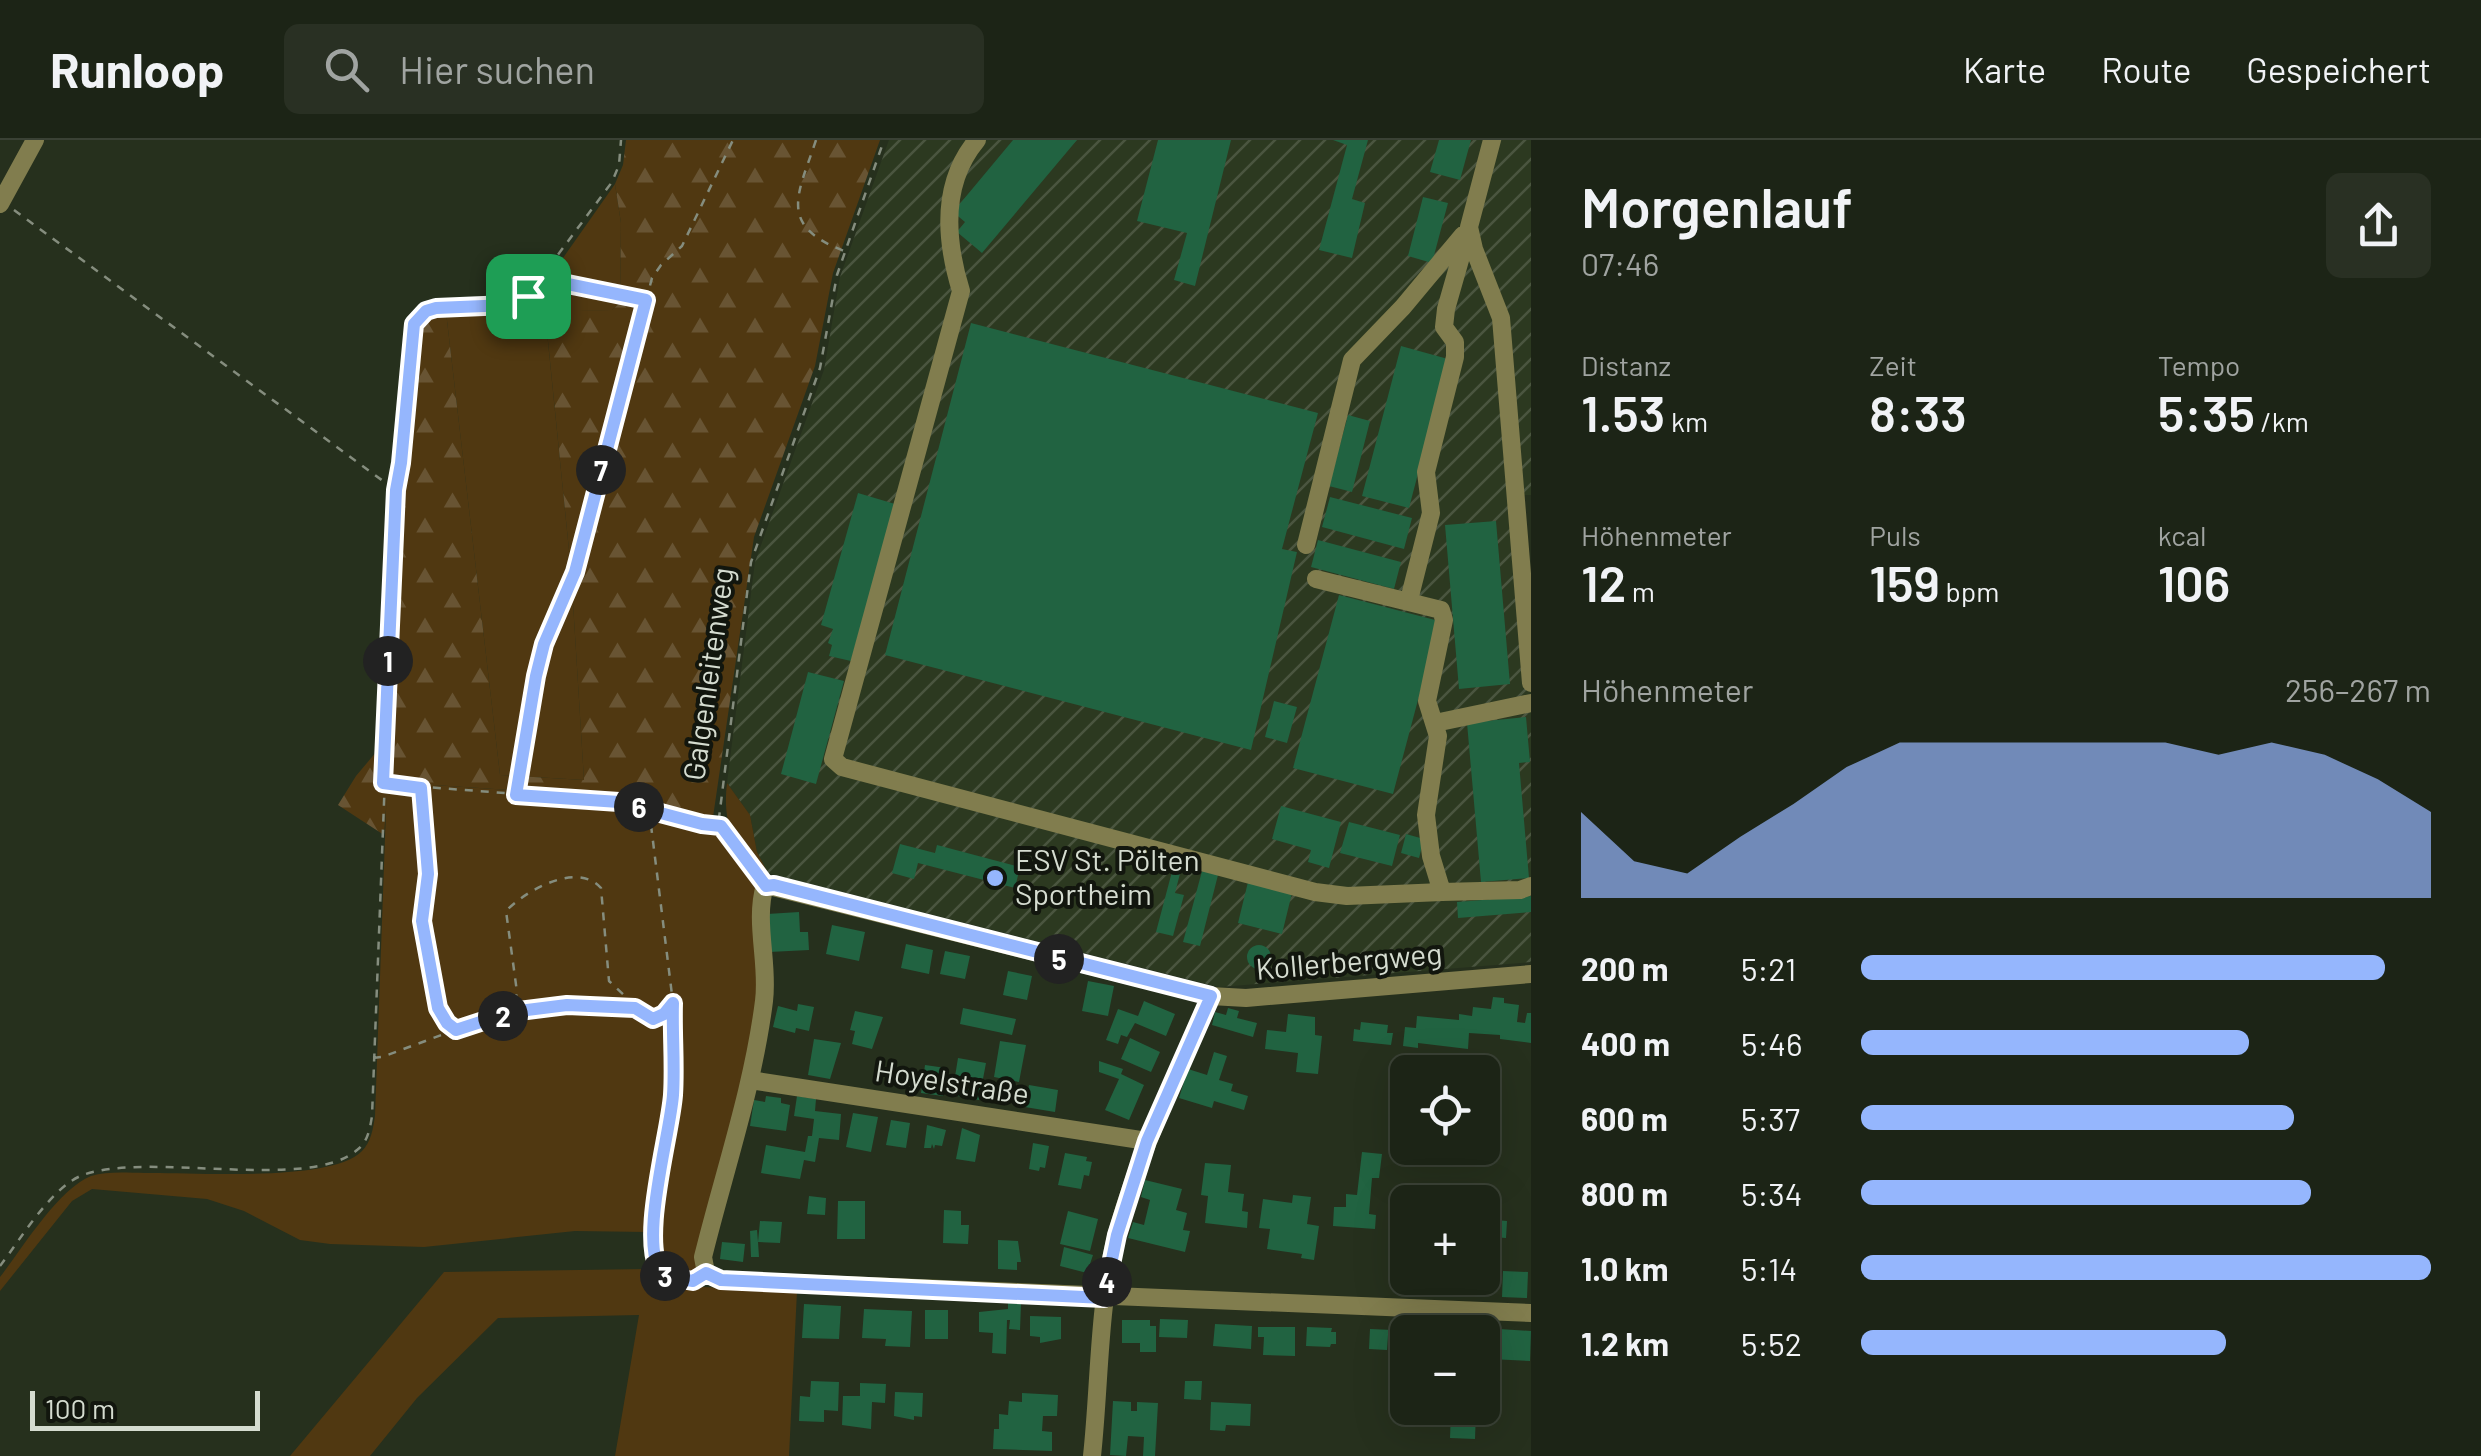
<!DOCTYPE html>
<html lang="de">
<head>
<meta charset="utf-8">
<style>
  body { margin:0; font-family:Barlow,sans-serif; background:#293023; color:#f1f3f6; height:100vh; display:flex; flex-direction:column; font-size:38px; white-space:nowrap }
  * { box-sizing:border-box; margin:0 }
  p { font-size:32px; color:#a0a4a1 }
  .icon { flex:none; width:55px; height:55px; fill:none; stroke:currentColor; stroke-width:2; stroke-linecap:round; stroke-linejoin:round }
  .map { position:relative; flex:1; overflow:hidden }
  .drawer { display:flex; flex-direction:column; background:#1c2416; width:950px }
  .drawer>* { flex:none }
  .fabs { position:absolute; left:1390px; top:915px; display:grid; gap:20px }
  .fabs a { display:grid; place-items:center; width:110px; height:110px; border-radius:15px; background:#1c2416; box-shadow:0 10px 40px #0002,0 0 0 2px #3a4135; font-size:50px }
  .scale { position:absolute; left:30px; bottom:25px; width:230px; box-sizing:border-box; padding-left:10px; border:5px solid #d5dcd0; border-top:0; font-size:28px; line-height:35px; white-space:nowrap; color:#d5dcd0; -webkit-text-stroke:8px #12160e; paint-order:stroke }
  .pin { position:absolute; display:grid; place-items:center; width:85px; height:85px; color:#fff; margin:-42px; border-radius:20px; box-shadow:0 5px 15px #0006 }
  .km { position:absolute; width:50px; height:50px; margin:-25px; border-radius:50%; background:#222; color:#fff; font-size:28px; line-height:50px; text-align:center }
  .round { display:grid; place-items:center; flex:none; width:105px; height:105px; border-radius:15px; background:#293023 }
  .head { display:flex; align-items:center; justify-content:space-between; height:170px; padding:0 50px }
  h1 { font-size:55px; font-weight:600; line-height:75px }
  .stats { display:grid; grid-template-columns:repeat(3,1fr); gap:15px; height:170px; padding:10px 50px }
  .stats div { display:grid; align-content:center }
  .stats b { font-size:50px; font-weight:600 }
  .stats small { font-size:28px; font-weight:400 }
  .stats p { font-size:28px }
  .chart { height:280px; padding:20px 50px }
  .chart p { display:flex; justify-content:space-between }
  .chart svg { width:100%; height:180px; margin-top:10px; fill:#95b6fd; opacity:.7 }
  ul { padding:0 50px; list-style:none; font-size:32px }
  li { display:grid; grid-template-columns:160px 120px 1fr; align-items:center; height:75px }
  li i { height:25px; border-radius:12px; background:#95b6fd }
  header { display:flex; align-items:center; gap:60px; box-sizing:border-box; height:140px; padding:0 50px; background:#1c2416; border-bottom:2px solid #3a4135 }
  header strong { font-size:48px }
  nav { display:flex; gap:55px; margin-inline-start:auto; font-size:35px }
  .search { width:700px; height:90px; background:#293023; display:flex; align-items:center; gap:25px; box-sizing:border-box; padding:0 35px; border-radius:15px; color:#a0a4a1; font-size:38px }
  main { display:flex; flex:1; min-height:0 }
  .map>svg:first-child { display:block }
</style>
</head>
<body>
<header>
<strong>Runloop</strong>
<div class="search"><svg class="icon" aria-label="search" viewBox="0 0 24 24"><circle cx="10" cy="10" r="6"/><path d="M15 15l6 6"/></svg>Hier suchen</div>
<nav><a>Karte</a><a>Route</a><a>Gespeichert</a></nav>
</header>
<main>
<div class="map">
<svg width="1531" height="1316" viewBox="0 0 1531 1316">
  <defs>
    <pattern id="industrial-furrows" width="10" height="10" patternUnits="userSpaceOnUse" patternTransform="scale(2.5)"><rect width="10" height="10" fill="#2c3920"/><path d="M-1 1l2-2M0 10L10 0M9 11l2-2" fill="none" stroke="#4a553f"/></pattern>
    <pattern id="forest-firs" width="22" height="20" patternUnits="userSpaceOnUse" patternTransform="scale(2.5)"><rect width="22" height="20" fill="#503811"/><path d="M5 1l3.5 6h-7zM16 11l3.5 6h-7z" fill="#685433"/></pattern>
  </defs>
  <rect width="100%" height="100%" fill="#26301d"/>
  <path fill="url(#industrial-furrows)" d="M889,0H1531V355H1522L1531,478V822L1219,847L768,733L757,712L750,675L727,643L755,422L824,230L840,137Z"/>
  <path fill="#503811" d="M615,44L621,83L620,163L612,170L545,172L571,430L584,640L500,635L446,172C489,170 511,177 544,145Z
    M387,642L601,656L650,666L703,681L715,690L755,742L760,850L744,940L696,1119L702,1147L797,1151L789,1316H615L639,1175L498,1178L417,1258L370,1316H290L444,1132L648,1129V1092L575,1091L424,1107L330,1104L300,1100L244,1071L207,1059L92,1049L72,1061L0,1151V1137C22,1109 58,1049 91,1036C107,1031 128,1033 145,1033C191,1032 331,1043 362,1011C371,1002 373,989 375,976Z
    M727,643L750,675L757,712L768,733C734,707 722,686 727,643Z"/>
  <path fill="url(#forest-firs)" d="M626,0H880L833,133L815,226L754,397L713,677L703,681L601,656L388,642L384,695L338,665L356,636L388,598L414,194L420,180L446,172L500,635L584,640L571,430L545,171L612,170L620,163L621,83L615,44L623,25Z"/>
  <path fill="#216341" d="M1013,0H1077L982,113L957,92L965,82L953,72Z
    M1158,0H1231L1195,146L1174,140L1187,93L1137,81Z
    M1333,0H1368L1352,59L1365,63L1352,118L1319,110L1347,5Z
    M1439,0H1471L1460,40L1430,32Z
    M1423,57L1448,63L1432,123L1408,116Z
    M971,183L1318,273L1282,409L1297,412L1251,610L885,515Z
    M1401,206L1448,219L1409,368L1362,356Z
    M1348,275L1370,281L1352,352L1329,346Z
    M858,353L895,364L851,521L829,516L832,505L828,503L833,489L821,485Z
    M1330,357L1412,378L1404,409L1322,387Z
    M1496,381L1510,544L1459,549L1445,385Z
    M1318,400L1401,422L1394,449L1311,427Z
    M1339,455L1439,481L1393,654L1293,628Z
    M808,532L844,541L816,644L781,634Z
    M1274,561L1297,567L1287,603L1265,597Z
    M1526,577L1530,622L1519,623L1529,738L1481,742L1467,583Z
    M1281,666L1341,682L1329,728L1308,722L1311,710L1272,699Z
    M1349,682L1400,695L1392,726L1340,713Z
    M1406,694L1424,699L1419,718L1401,713Z
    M900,704L935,713L937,705L1020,727L1015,748L918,723L914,739L892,733Z
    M1174,724L1182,726L1175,753L1184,755L1173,796L1156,792Z
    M1202,731L1218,735L1200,806L1183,802Z
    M1248,742L1292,753L1282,794L1238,783Z
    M1531,756V772L1458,778L1457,762Z
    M799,772L800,792H808L809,810L769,812L767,774Z
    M832,785L865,792L859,821L826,814Z
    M906,804L933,810L929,834L901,828Z
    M1247 817a12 12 0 1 1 24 0a12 12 0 1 1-24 0Z
    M945,811L970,816L965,839L940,834Z
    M1008,831L1032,836L1027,860L1003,855Z
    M1088,841L1114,846L1108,876L1082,871Z
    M1493,857L1504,858V863L1519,865L1517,882L1525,883L1527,873H1531V903L1500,899V895L1469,893L1468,909L1418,903V908L1403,906L1405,887L1416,888L1417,876L1459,880V874L1472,876L1473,867L1491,869Z
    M1144,861L1175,874L1166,896L1135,883L1127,897L1121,895L1118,904L1106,900L1118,869L1138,876Z
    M798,864L814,867L809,891L796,888L795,893L773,887L778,866L797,871Z
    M963,868L1016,879L1012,895L960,884Z
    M1228,868L1239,871L1237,878L1257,883L1253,897L1212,885L1215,872L1226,875Z
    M855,871L883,877L872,909L852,904L855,891L850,890Z
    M1288,874L1315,877V895L1322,896L1318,934L1296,932L1298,913L1265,909L1267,890L1286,892Z
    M1361,882L1388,885L1387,893H1393L1391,905L1353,901L1354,889L1360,890Z
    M1130,898L1160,912L1151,932L1121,919Z
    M814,899L841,903L830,939L808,935Z
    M1000,901L1026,905L1019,942L994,937Z
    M1214,912L1227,916L1219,940L1233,944L1231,951L1248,956L1244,970L1214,961L1212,968L1179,958L1188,929L1207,935Z
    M958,918L986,923L979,960L952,955Z
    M1099,921L1123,929L1121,934L1144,945L1129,980L1105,970L1119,939L1099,932Z
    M925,925L946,928L943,956L921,953Z
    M1029,945L1058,950L1055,972L1025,967Z
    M766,956L781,958V963L790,965L786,991L750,986L754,960L765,962Z
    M797,956L816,959L815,971L841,974L839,1000L819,998L815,1022L804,1020L800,1039L761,1033L766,1005L805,1012L808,996H812L814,979L794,976Z
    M853,973L878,977L871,1012L846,1007Z
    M891,980L910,983L906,1008L886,1005Z
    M927,985L946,990L942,1006L935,1005L934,1009L932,1004L931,1008H924Z
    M962,988L980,995L975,1022L956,1019Z
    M1033,1003L1049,1006L1045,1028L1040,1027L1039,1031L1029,1029Z
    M1362,1012L1382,1014L1379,1038H1372L1369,1074L1376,1075L1375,1089L1333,1086L1334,1067H1346V1054L1357,1055Z
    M1065,1013L1087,1017L1086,1021L1092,1022L1089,1036L1084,1035L1081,1049L1058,1045Z
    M1205,1023L1231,1025L1228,1052L1244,1054L1242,1071L1248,1072L1247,1088L1205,1083L1208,1056L1201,1055Z
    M1145,1040L1182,1049L1176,1070L1187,1073L1183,1090L1190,1091L1185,1112L1128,1098L1133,1082L1144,1085L1150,1060L1141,1057Z
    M1462,1052L1498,1055L1495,1080L1507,1081L1506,1098L1482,1096V1062H1462Z
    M1293,1055L1311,1057L1307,1084L1319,1086L1314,1120L1301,1118L1302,1114L1267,1109L1270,1089L1259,1088L1263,1059L1292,1063Z
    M809,1056L826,1058L825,1075L807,1074Z
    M838,1061H865V1099H837Z
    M944,1070L961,1071V1085H969L968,1104L943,1103Z
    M1068,1071L1098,1079L1090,1111L1060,1104Z
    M760,1081L782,1082L780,1103L758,1102L759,1117H751L750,1091L757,1090L758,1102Z
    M1402,1084H1408V1117L1393,1116L1395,1100L1401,1101Z
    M998,1100L1018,1101L1021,1122H1017V1130L998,1129Z
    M722,1102L745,1104L743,1122L720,1119Z
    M1064,1107L1093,1115L1087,1133L1060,1126Z
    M1503,1131L1528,1132L1527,1158L1502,1157Z
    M1008,1163L1021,1164L1020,1190L1009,1189L1010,1180H1007L1006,1214L992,1213L993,1193L979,1192V1172L1008,1169Z
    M804,1164L841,1166L839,1199L802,1198Z
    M864,1169L912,1171L910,1207L885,1206L886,1199L862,1198Z
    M925,1170H948V1199H925Z
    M1030,1176L1061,1177V1199L1040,1203V1197L1030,1196Z
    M1160,1179L1188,1180L1187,1198L1159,1197Z
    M1122,1180H1150V1186H1156V1212H1140V1203H1122Z
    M1215,1184L1252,1186L1251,1209L1213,1206Z
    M1258,1187H1295V1216L1263,1215L1264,1197H1258Z
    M1307,1187L1332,1188L1331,1192H1336V1204H1331L1330,1207L1306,1206Z
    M1370,1189L1393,1190V1196L1388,1195L1387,1210L1369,1209Z
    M1499,1189L1531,1191L1530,1221L1490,1219L1491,1202H1498Z
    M811,1241L839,1242L838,1271L824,1270V1282L799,1281L800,1256L810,1257Z
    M1185,1241H1202L1201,1260L1184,1259Z
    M860,1243L886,1244L885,1263L872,1262L871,1289L842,1285L843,1256H860Z
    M895,1252L923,1253L922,1277L914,1276V1280L894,1276Z
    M1022,1253L1058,1255L1057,1276H1043L1042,1291L1052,1292V1311L993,1309L994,1289H999V1274L1008,1275L1009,1261L1022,1262Z
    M1113,1261L1131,1262V1271H1137V1262L1158,1263L1155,1316H1143L1144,1297L1128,1296L1126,1316L1110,1315Z
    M1211,1262L1251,1264L1250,1286L1226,1285L1225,1291L1210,1290Z
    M1451,1271L1476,1272L1475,1299L1450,1298Z"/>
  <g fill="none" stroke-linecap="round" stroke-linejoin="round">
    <path stroke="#858d7e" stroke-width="2.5" stroke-dasharray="8 8" stroke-linecap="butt" d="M816,0C798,55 777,85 844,111
      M14,70L394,349
      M545,139L644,160
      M385,644L598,660L718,686
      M421,648C419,677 429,705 428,734C428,745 424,755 422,765C418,794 430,874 456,890C474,887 499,881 513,869L517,852L506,771C525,751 577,721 601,748L609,841L646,876H661L673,863
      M516,655L536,536L545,504L575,431L652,138L661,125L682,106L733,0
      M649,669L673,863L674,951L656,1059L654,1108L656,1128L663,1136L693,1141
      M757,732L727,695L719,678L751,422L820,228L837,135L884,0
      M512,871L567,865L634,868
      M373,918L382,917L455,890
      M0,1126C20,1100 52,1046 83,1035C148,1011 309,1052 357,1010C368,1002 370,988 372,976L396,350L401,323L414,184L426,171L436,168L508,165L528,155L612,42L619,25L621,0"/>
    <path stroke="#817d4e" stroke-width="18" d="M977,0C941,43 945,99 961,151L833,619L842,627L1315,752L1347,756L1442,752
      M1492,0L1469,87L1474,109L1501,178L1531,543
      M0,64L35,0
      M1306,405L1352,220L1403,167L1463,95
      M1316,439L1441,470L1444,480L1427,561L1438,596L1426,675L1431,716L1442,752L1520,750L1531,746
      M1409,460L1431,373L1426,332L1455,217V202L1444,187L1446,169L1468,92
      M1435,583L1531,563
      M1531,834L1246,858L1211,856L765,745C754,782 769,823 764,861C753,948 724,1032 703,1117L706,1133L721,1140L1531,1173
      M750,940L1147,1001
      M1092,1316C1100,1242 1098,1165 1117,1093C1140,1011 1176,934 1211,856"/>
  </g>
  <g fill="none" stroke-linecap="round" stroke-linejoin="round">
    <g stroke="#fff" stroke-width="20">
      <path id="route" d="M543,139L646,160L575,432L544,504L536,536L516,655L619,662L702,684L721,686L766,746L774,745L1211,856L1147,1001L1117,1095L1104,1158L721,1140L706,1133L693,1141L663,1136C637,1106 670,996 673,955C675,925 672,893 673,863L664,874L653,879L635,868L567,865L511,872L456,890L447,883L438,868L422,781L428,734L421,648L383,643L396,350L401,323L414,184L426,171L436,168L508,165L528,156Z"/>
    </g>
    <use href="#route" stroke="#95b6fd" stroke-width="12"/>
  </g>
  <circle fill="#95b6fd" stroke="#12160e" stroke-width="4" cx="995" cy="738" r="10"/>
  <g text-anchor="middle" stroke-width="8" stroke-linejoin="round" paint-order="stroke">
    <g font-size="30" fill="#d5dcd0" stroke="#12160e">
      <text transform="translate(709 534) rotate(-82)" y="10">Galgenleitenweg</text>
      <text transform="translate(1349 822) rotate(-5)" y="10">Kollerbergweg</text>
      <text transform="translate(952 943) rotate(9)" y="10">Hoyelstraße</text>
    </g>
    <g font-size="30" fill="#d5dcd0" stroke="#12160e" text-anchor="start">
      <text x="1015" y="731">ESV St. Pölten<tspan x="1015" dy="34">Sportheim</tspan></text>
    </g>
  </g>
</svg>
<div class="fabs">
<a><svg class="icon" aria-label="locate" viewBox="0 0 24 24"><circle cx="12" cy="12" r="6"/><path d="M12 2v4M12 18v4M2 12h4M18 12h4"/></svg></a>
<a>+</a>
<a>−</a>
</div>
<div class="scale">100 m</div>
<div class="pin" style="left:528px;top:156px;background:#1e9e55"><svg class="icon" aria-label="arrive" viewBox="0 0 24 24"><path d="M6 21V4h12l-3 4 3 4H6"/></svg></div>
<b class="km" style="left:388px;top:521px">1</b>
<b class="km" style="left:503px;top:876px">2</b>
<b class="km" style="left:665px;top:1136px">3</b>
<b class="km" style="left:1107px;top:1142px">4</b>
<b class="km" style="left:1059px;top:819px">5</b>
<b class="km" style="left:639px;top:667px">6</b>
<b class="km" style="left:601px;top:330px">7</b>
</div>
<section class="drawer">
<div class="head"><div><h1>Morgenlauf</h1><p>07:46</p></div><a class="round"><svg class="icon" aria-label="share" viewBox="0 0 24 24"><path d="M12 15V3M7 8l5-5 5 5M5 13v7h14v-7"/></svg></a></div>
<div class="stats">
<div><p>Distanz</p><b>1.53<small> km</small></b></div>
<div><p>Zeit</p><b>8:33</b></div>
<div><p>Tempo</p><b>5:35<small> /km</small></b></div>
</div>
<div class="stats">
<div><p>Höhenmeter</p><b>12<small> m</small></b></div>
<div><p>Puls</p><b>159<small> bpm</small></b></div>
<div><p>kcal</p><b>106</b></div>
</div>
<div class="chart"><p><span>Höhenmeter</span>256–267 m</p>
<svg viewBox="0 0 160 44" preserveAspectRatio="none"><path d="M0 44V23L10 35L20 38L30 29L40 21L50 12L60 6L70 6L80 6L90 6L100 6L110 6L120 9L130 6L140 9L150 15L160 23V44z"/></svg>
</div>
<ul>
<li><b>200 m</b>5:21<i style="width:92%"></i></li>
<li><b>400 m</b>5:46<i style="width:68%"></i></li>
<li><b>600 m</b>5:37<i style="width:76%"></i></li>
<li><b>800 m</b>5:34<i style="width:79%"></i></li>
<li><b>1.0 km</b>5:14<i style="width:100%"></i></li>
<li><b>1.2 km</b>5:52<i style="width:64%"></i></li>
</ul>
</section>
</main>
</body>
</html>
